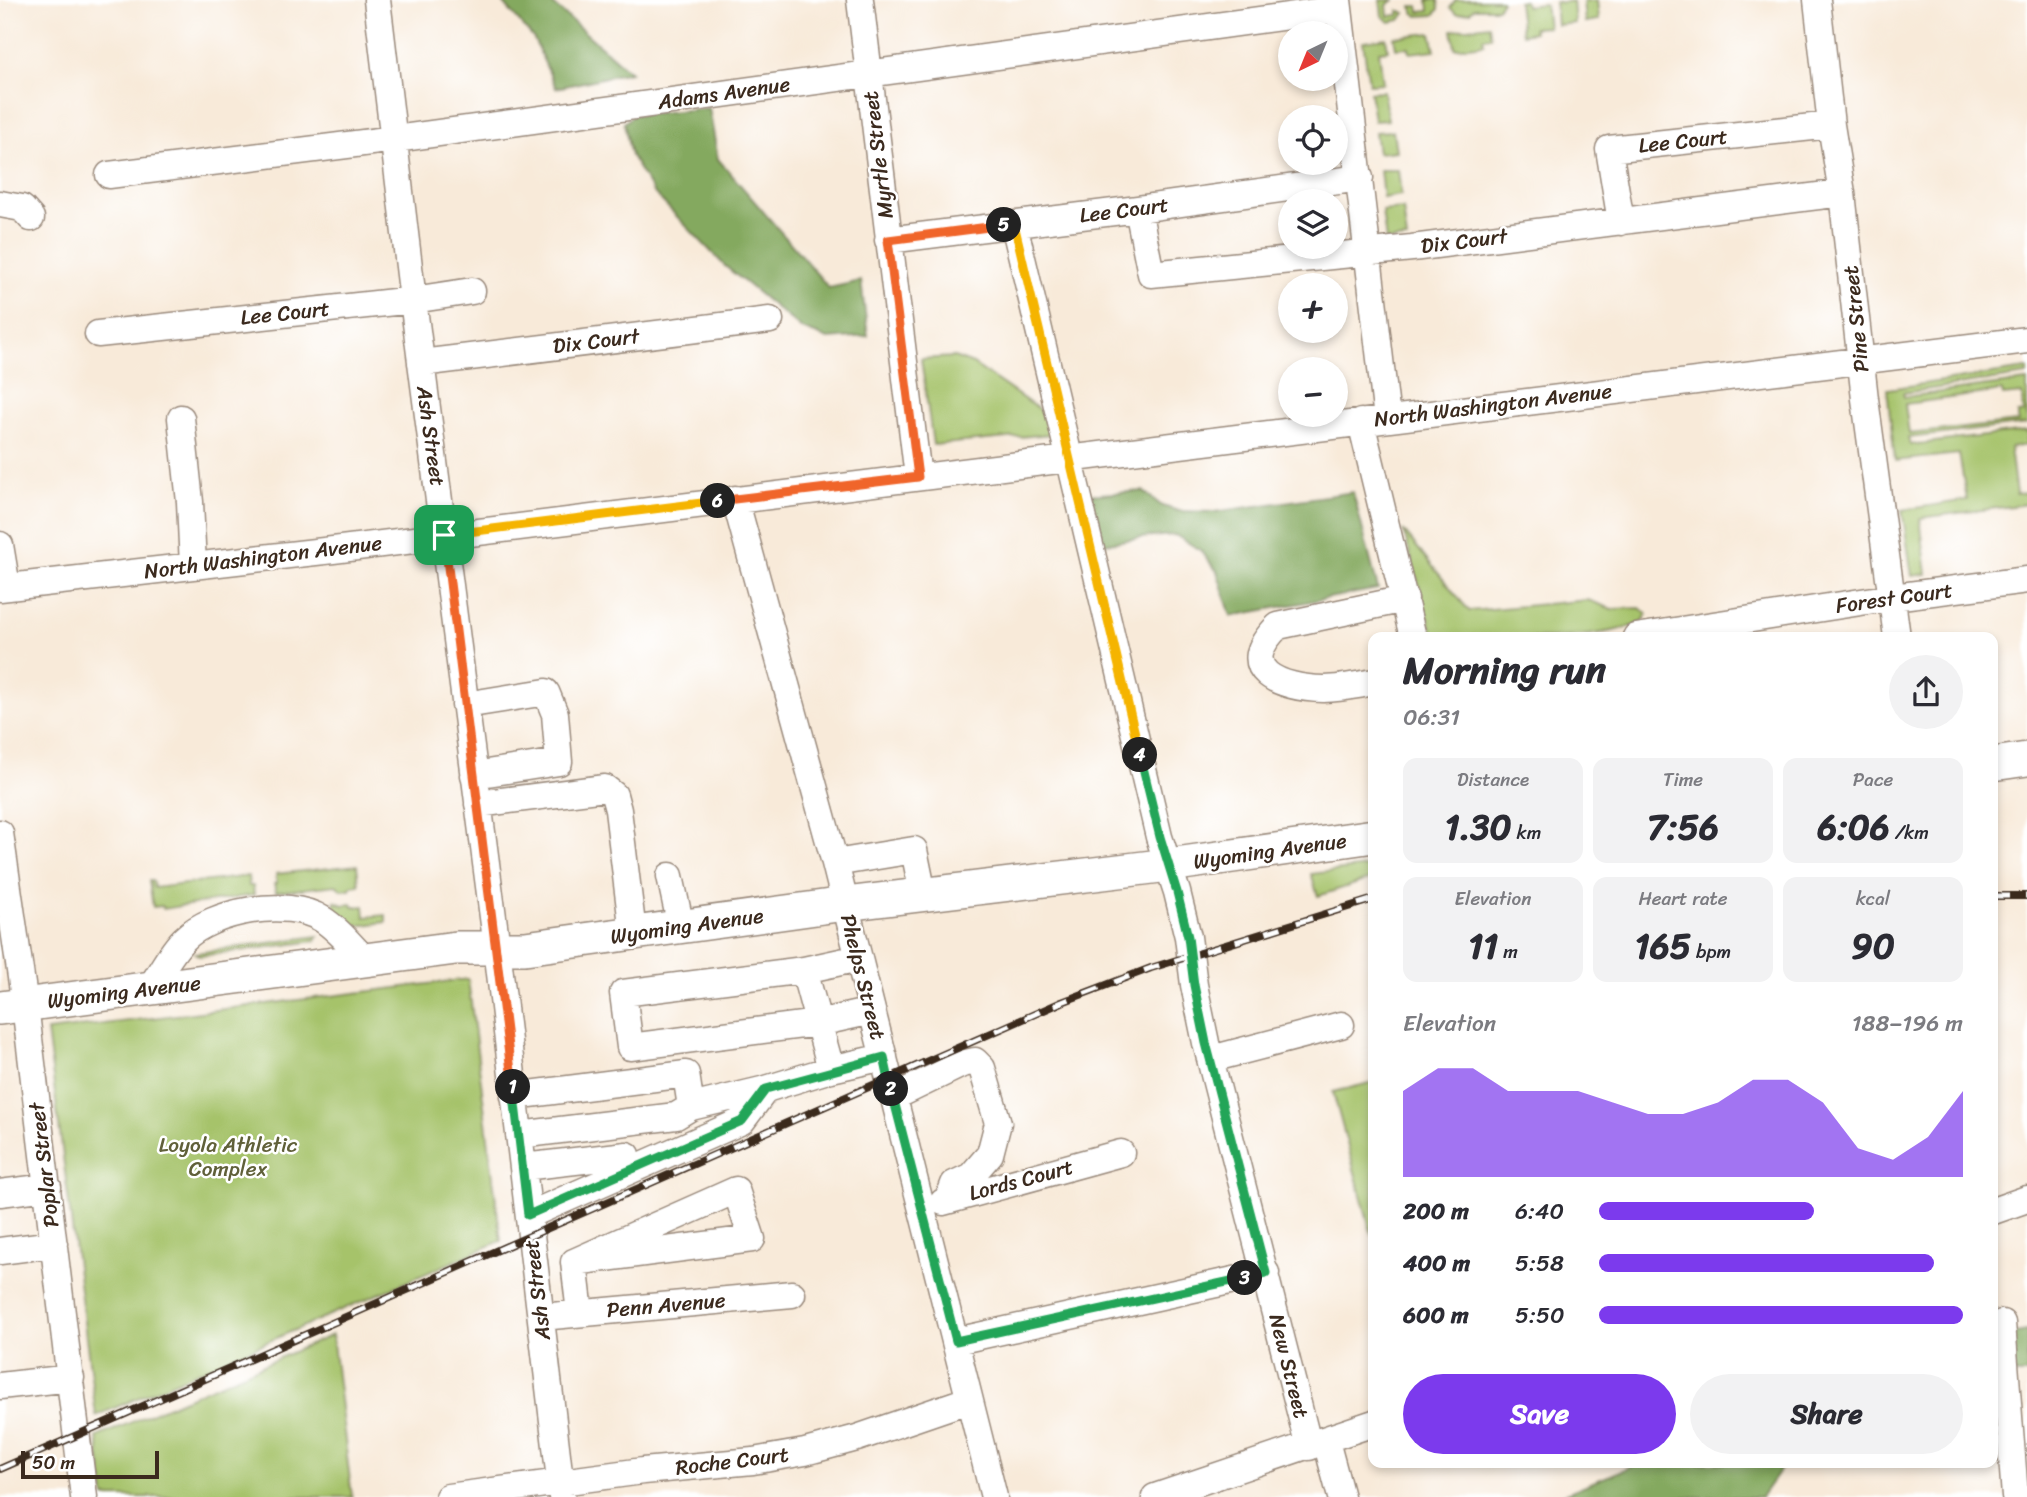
<!DOCTYPE html>
<html lang="en">
<head>
<meta charset="utf-8">
<style>
  body { margin:0; font-family:Sriracha,sans-serif; background:#f2f2f3; color:#2b2b33; height:100vh; display:flex; flex-direction:column; font-size:26px; white-space:nowrap }
  * { box-sizing:border-box; margin:0 }
  p { font-size:23px; color:#7c7c81 }
  .icon { flex:none; width:38px; height:38px; fill:none; stroke:currentColor; stroke-width:2; stroke-linecap:round; stroke-linejoin:round }
  .map { position:relative; flex:1; overflow:hidden }
  .drawer { position:absolute; left:1368px; top:632px; width:630px; height:836px; display:flex; flex-direction:column; background:#fff; border-radius:14px; box-shadow:0 4px 10px #0003 }
  .drawer>* { flex:none }
  .needle { width:46px; rotate:223deg }
  .tools { position:absolute; left:1278px; top:21px; display:grid; gap:14px }
  .tools a { display:grid; place-items:center; width:70px; height:70px; border-radius:50%; background:#fff; box-shadow:0 4px 10px #0003; font-size:35px }
  .scale { position:absolute; left:21px; bottom:18px; width:138px; box-sizing:border-box; padding-left:7px; border:4px solid #3b2a1e; border-top:0; font-size:19px; line-height:24px; white-space:nowrap; color:#3b2a1e; -webkit-text-stroke:5px #fff; paint-order:stroke }
  .pin { position:absolute; display:grid; place-items:center; width:60px; height:60px; color:#fff; margin:-30px; border-radius:14px; box-shadow:0 4px 10px #0006 }
  .km { position:absolute; width:35px; height:35px; margin:-18px; border-radius:50%; background:#222; color:#fff; font-size:19px; line-height:35px; text-align:center }
  .round { display:grid; place-items:center; flex:none; width:74px; height:74px; border-radius:37px; background:#f2f2f3 }
  .head { display:flex; align-items:center; justify-content:space-between; height:119px; padding:0 35px }
  h1 { font-size:38px; font-weight:700; line-height:52px }
  .figures { display:grid; grid-template-columns:repeat(3,1fr); gap:10px; height:119px; padding:7px 35px }
  .figures div { display:grid; align-content:center; border-radius:14px; background:#f2f2f3; text-align:center }
  .figures b { font-size:35px; font-weight:700 }
  .figures small { font-size:19px; font-weight:400 }
  .figures p { font-size:19px }
  .chart { height:196px; padding:14px 35px }
  .chart p { display:flex; justify-content:space-between }
  .chart svg { width:100%; height:126px; margin-top:7px; fill:#7c3aed; opacity:.7 }
  .action { display:flex; gap:14px; margin-top:auto; padding:14px 35px }
  .action a { flex:1; height:80px; border-radius:42px; background:#7c3aed; color:#fff; font-size:28px; font-weight:700; line-height:80px; text-align:center }
  .action a+a { background:#f2f2f3; color:#2b2b33 }
  ul { padding:0 35px; list-style:none; font-size:23px }
  li { display:grid; grid-template-columns:112px 84px 1fr; align-items:center; height:52px }
  li i { height:18px; border-radius:9px; background:#7c3aed }
  .map>svg:first-child { display:block }
</style>
</head>
<body>
<div class="map">
<svg width="2027" height="1497" viewBox="0 0 2027 1497">
  <rect width="100%" height="100%" fill="#fff"/>
  <filter id="ink" filterUnits="userSpaceOnUse"><feTurbulence type="fractalNoise" baseFrequency=".0143" numOctaves="2"/><feDisplacementMap in="SourceGraphic" scale="14" xChannelSelector="R" yChannelSelector="G"/><feConvolveMatrix kernelMatrix="1 2 1 2 8 2 1 2 1" color-interpolation-filters="sRGB"/></filter>
  <filter id="wash" filterUnits="userSpaceOnUse"><feTurbulence type="fractalNoise" baseFrequency=".00686" numOctaves="4" result="noise"/><feDisplacementMap in="SourceGraphic" scale="28" xChannelSelector="R" yChannelSelector="G"/><feGaussianBlur stdDeviation="1.57" result="paint"/><feColorMatrix in="noise" values="0 0 0 0 0 0 0 0 0 0 0 0 0 0 0 0 0 1.4 0 .05"/><feComposite in="paint" operator="in"/></filter>
  <g filter="url(#wash)">
    <rect width="100%" height="100%" fill="#f8ead9"/>
    <path fill="#a6c36a" stroke="#707644" stroke-width="2" fill-rule="evenodd" d="M1380,0H1394L1387,5L1388,16L1399,15V11L1405,13L1400,20L1390,22L1382,16Z
      M1428,0H1438L1439,9L1434,15L1418,16L1413,12L1412,6H1418L1419,12L1429,11Z
      M1456,0H1501L1502,1L1497,8H1474L1470,12L1457,14L1450,8Z
      M1597,0L1599,20L1585,22L1583,1Z
      M1524,1L1525,6L1545,4L1548,27L1533,28L1534,32L1522,34L1518,2Z
      M1573,1L1575,23L1557,25L1555,3Z
      M1489,25L1491,37L1483,38L1484,44L1455,48L1452,30Z
      M1431,33L1435,50L1410,53L1409,47L1396,48L1394,37Z
      M1386,38L1388,50L1379,51L1383,83L1369,84L1363,41Z
      M1383,91L1388,120L1374,121L1370,92Z
      M1393,131L1396,151L1378,153L1375,132Z
      M1380,170H1398L1401,195L1383,198Z
      M1403,209L1407,239L1386,241L1382,211Z
      M954,357L973,364L1040,410L1048,418L1051,434L933,445L921,359Z
      M2027,369V375L1903,393L1904,397L2027,381V424L1908,438L1910,445L2027,431V445L2010,448L2016,494L2027,493V504L1920,518L1927,574L1912,576L1902,510L1967,500L1959,454L1895,461L1887,389ZM2002,391L2003,396L2022,394L2024,413L2018,414V422L1909,434L1905,404Z
      M1403,530L1469,611L1588,600L1612,609L1640,608L1647,614L1642,623C1579,645 1500,637 1434,637Z
      M357,865L359,885L351,886L350,889L342,890L336,885L276,892L274,884L277,883L276,874Z
      M1374,866V878L1318,896L1311,874Z
      M248,876L249,886H253L254,895L163,909L162,906L153,907L149,881H153L154,888Z
      M335,901L343,905L352,904L353,907L364,906L365,917L386,915V922L356,926L334,910Z
      M318,936L315,941L200,956L195,953Z
      M468,979L501,1241L96,1416L47,1031Z
      M1374,1082V1234L1372,1235L1333,1092Z
      M332,1335L352,1497H105L97,1437Z"/>
    <path fill="#84a95e" stroke="#606a3e" stroke-width="2" d="M501,0H548L630,72L556,88L534,39Z
      M709,108L718,159L829,288L861,281L868,336L828,339L802,329L725,266L653,192L631,156L624,123L634,115Z
      M1143,491L1162,506L1179,511L1214,512L1353,492L1378,589L1231,616L1217,571L1200,550L1175,535L1138,538L1097,545L1086,495Z
      M2027,1331V1374H2014L2015,1333Z
      M1640,1463H1785L1761,1497H1556Z"/>
  </g>
  <g filter="url(#ink)">
    <g fill="none" stroke-linecap="round" stroke-linejoin="round">
      <g stroke="#9a8a7c" stroke-width="29">
        <path id="minor" d="M377,0L413,300L497,948L562,1497
          M860,0L918,477
          M1338,0L1387,419
          M1817,0L1831,125L1842,193L1865,399L1897,637
          M109,175L395,139L1339,9
          M0,204L22,208L31,218
          M1138,209L1151,274L1412,248L1842,193
          M1621,222L1609,149L1831,125
          M1014,224L1159,837L1177,892L1188,937L1194,985L1206,1043L1309,1447
          M888,240L1138,209L1360,178
          M98,334L413,300L472,291
          M421,363L770,320
          M181,418L190,502L193,566
          M1361,422L1413,637
          M735,499L835,863L994,1497
          M0,545L7,587
          M0,588L333,550L2027,340
          M1636,637L1893,597L2027,580
          M1374,682C1358,685 1340,689 1324,689C1281,688 1232,671 1278,626L1405,599
          M465,705L546,692L555,714L559,762L474,775
          M478,804L605,788L614,795L618,810L633,933
          M0,833L25,1005L84,1497
          M835,863L914,850L923,894
          M670,876L681,927
          M804,970L859,958
          M150,988C161,972 170,953 184,939C212,911 287,897 322,919C338,929 352,946 365,960
          M1211,1059L1341,1025
          M831,1069L884,1057
          M514,1096L686,1074L691,1107
          M894,1097L962,1064L975,1061L982,1068L998,1123L990,1154L971,1176L954,1184L948,1200
          M519,1135L676,1116L691,1107L766,1089
          M523,1167L627,1155L629,1171L742,1121L766,1089L831,1069L804,970L623,993L630,1047L818,1023L872,1011
          M0,1193L48,1187
          M943,1202L1121,1153
          M1993,1211L2027,1199
          M529,1215L629,1171
          M0,1251L54,1244
          M574,1262L752,1239L736,1190L574,1262L580,1313
          M541,1317L792,1294
          M2002,1323L2015,1497
          M956,1341L1266,1273
          M0,1386L71,1378
          M1326,1441L1341,1497
          M448,1497L643,1471L753,1461L805,1452L857,1438L968,1400
          M1155,1497L1374,1423"/>
      </g>
      <g stroke="#9a8a7c" stroke-width="36">
        <path id="major" d="M1993,764L2027,759
          M0,1008L456,948H525L845,904L1169,865L1374,836"/>
      </g>
      <use href="#minor" stroke="#fff" stroke-width="26"/>
      <use href="#major" stroke="#fff" stroke-width="33"/>
      <g stroke="#3b2a1e" stroke-width="8">
        <path id="rail" d="M1993,896H2027
          M0,1469L1062,1002L1151,968L1374,899"/>
      </g>
      <use href="#rail" stroke="#fff" stroke-width="5" stroke-dasharray="16" stroke-linecap="butt"/>
    </g>
  </g>
  <g fill="none" stroke-linecap="round" stroke-linejoin="round" filter="url(#ink)">
    <g stroke="#fff" stroke-width="14">
      <path id="split-1" d="M444,535L513,1087"/>
    </g>
    <g stroke="#fff" stroke-width="14">
      <path id="split-2" d="M513,1087L528,1215L742,1121L766,1089L884,1057L891,1089"/>
    </g>
    <g stroke="#fff" stroke-width="14">
      <path id="split-3" d="M891,1089L956,1341L1245,1278"/>
    </g>
    <g stroke="#fff" stroke-width="14">
      <path id="split-4" d="M1140,755L1160,837L1177,892L1188,937L1194,985L1206,1043L1266,1273L1245,1278"/>
    </g>
    <g stroke="#fff" stroke-width="14">
      <path id="split-5" d="M1004,225L1014,224L1140,755"/>
    </g>
    <g stroke="#fff" stroke-width="14">
      <path id="split-6" d="M718,501L918,477L888,240L1004,225"/>
    </g>
    <g stroke="#fff" stroke-width="14">
      <path id="split-7" d="M444,535L718,501"/>
    </g>
    <use href="#split-1" stroke="#f0652b" stroke-width="9"/>
    <use href="#split-2" stroke="#22a559" stroke-width="9"/>
    <use href="#split-3" stroke="#22a559" stroke-width="9"/>
    <use href="#split-4" stroke="#22a559" stroke-width="9"/>
    <use href="#split-5" stroke="#f5b400" stroke-width="9"/>
    <use href="#split-6" stroke="#f0652b" stroke-width="9"/>
    <use href="#split-7" stroke="#f5b400" stroke-width="9"/>
  </g>
  <g text-anchor="middle" stroke-width="5" stroke-linejoin="round" paint-order="stroke">
    <g font-size="21" fill="#3b2a1e" stroke="#fff">
      <text transform="translate(724 93) rotate(-8)" y="7">Adams Avenue</text>
      <text transform="translate(1683 141) rotate(-6)" y="7">Lee Court</text>
      <text transform="translate(878 155) rotate(-97)" y="7">Myrtle Street</text>
      <text transform="translate(1124 210) rotate(-7)" y="7">Lee Court</text>
      <text transform="translate(1464 241) rotate(-7)" y="7">Dix Court</text>
      <text transform="translate(285 313) rotate(-6)" y="7">Lee Court</text>
      <text transform="translate(1856 319) rotate(-96)" y="7">Pine Street</text>
      <text transform="translate(596 341) rotate(-7)" y="7">Dix Court</text>
      <text transform="translate(1493 405) rotate(-7)" y="7">North Washington Avenue</text>
      <text transform="translate(431 436) rotate(82)" y="7">Ash Street</text>
      <text transform="translate(263 557) rotate(-7)" y="7">North Washington Avenue</text>
      <text transform="translate(1894 598) rotate(-8)" y="7">Forest Court</text>
      <text transform="translate(1270 851) rotate(-8)" y="7">Wyoming Avenue</text>
      <text transform="translate(687 926) rotate(-8)" y="7">Wyoming Avenue</text>
      <text transform="translate(863 977) rotate(76)" y="7">Phelps Street</text>
      <text transform="translate(124 992) rotate(-7)" y="7">Wyoming Avenue</text>
      <text transform="translate(44 1165) rotate(-97)" y="7">Poplar Street</text>
      <text transform="translate(1021 1180) rotate(-15)" y="7">Lords Court</text>
      <text transform="translate(537 1290) rotate(-97)" y="7">Ash Street</text>
      <text transform="translate(666 1305) rotate(-5)" y="7">Penn Avenue</text>
      <text transform="translate(1289 1366) rotate(76)" y="7">New Street</text>
      <text transform="translate(732 1461) rotate(-7)" y="7">Roche Court</text>
    </g>
    <g font-size="21" fill="#606039" stroke="#fff">
      <text x="228" y="1152">Loyola Athletic<tspan x="228" dy="24">Complex</tspan></text>
    </g>
  </g>
</svg>
<div class="tools">
<a><svg class="needle" viewBox="-14 -14 28 28"><path d="M0-13l5 13h-10z" fill="#e53935"/><path d="M0 13l5-13h-10z" fill="#7c7c81"/></svg></a>
<a><svg class="icon" aria-label="locate" viewBox="0 0 24 24"><circle cx="12" cy="12" r="6"/><path d="M12 2v4M12 18v4M2 12h4M18 12h4"/></svg></a>
<a><svg class="icon" aria-label="layers" viewBox="0 0 24 24"><path d="M12 4l9 5-9 5-9-5zM3 14l9 5 9-5"/></svg></a>
<a>+</a>
<a>−</a>
</div>
<div class="scale">50 m</div>
<div class="pin" style="left:444px;top:535px;background:#1e9e55"><svg class="icon" aria-label="arrive" viewBox="0 0 24 24"><path d="M6 21V4h12l-3 4 3 4H6"/></svg></div>
<b class="km" style="left:513px;top:1087px">1</b>
<b class="km" style="left:891px;top:1089px">2</b>
<b class="km" style="left:1245px;top:1278px">3</b>
<b class="km" style="left:1140px;top:755px">4</b>
<b class="km" style="left:1004px;top:225px">5</b>
<b class="km" style="left:718px;top:501px">6</b>
<section class="drawer">
<div class="head"><div><h1>Morning run</h1><p>06:31</p></div><a class="round"><svg class="icon" aria-label="share" viewBox="0 0 24 24"><path d="M12 15V3M7 8l5-5 5 5M5 13v7h14v-7"/></svg></a></div>
<div class="figures">
<div><p>Distance</p><b>1.30<small> km</small></b></div>
<div><p>Time</p><b>7:56</b></div>
<div><p>Pace</p><b>6:06<small> /km</small></b></div>
</div>
<div class="figures">
<div><p>Elevation</p><b>11<small> m</small></b></div>
<div><p>Heart rate</p><b>165<small> bpm</small></b></div>
<div><p>kcal</p><b>90</b></div>
</div>
<div class="chart"><p><span>Elevation</span>188–196 m</p>
<svg viewBox="0 0 160 44" preserveAspectRatio="none"><path d="M0 44V14L10 6L20 6L30 14L40 14L50 14L60 18L70 22L80 22L90 18L100 10L110 10L120 18L130 34L140 38L150 30L160 14V44z"/></svg>
</div>
<ul>
<li><b>200 m</b>6:40<i style="width:59%"></i></li>
<li><b>400 m</b>5:58<i style="width:92%"></i></li>
<li><b>600 m</b>5:50<i style="width:100%"></i></li>
</ul>
<div class="action"><a>Save</a><a>Share</a></div>
</section>
</div>
</body>
</html>
